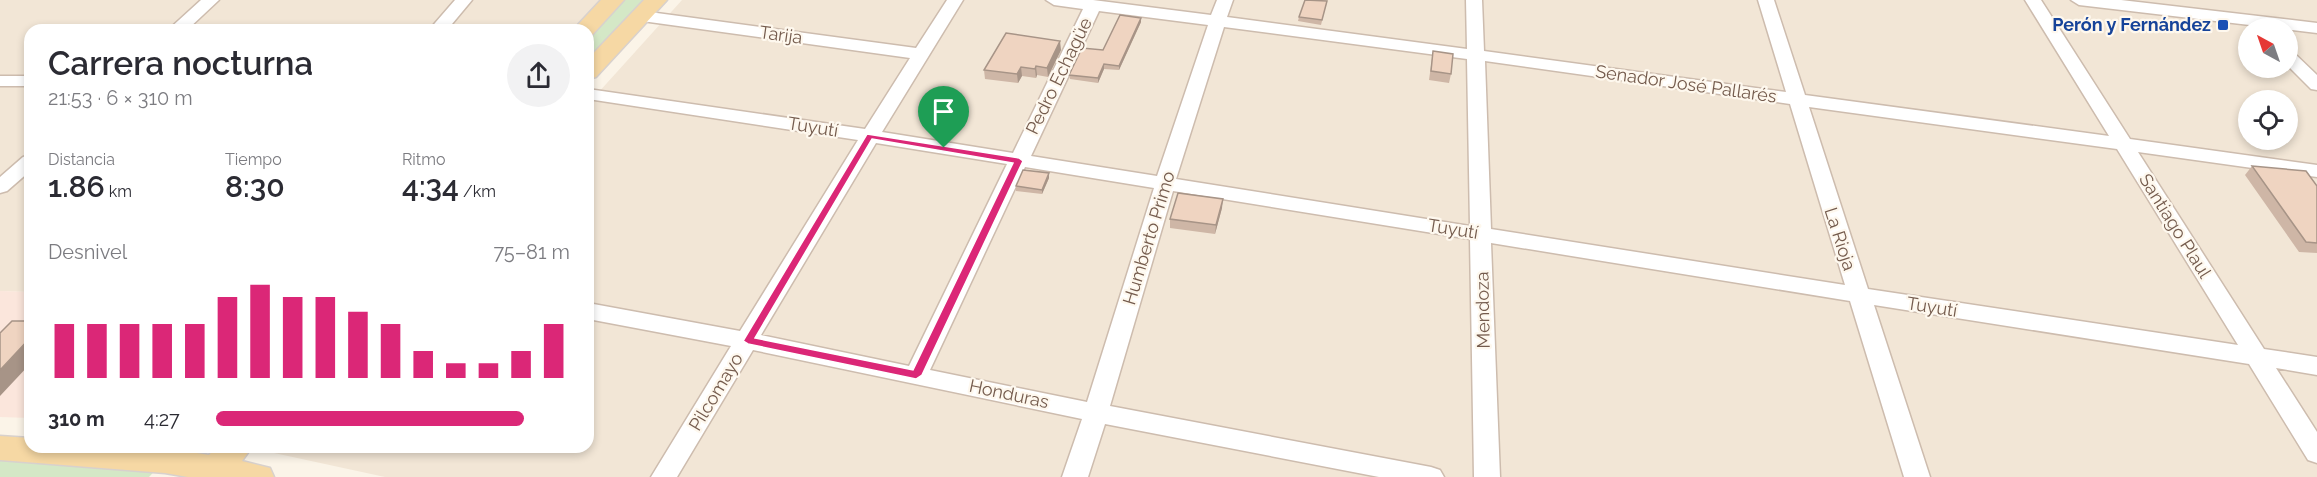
<!DOCTYPE html>
<html lang="es">
<head>
<meta charset="utf-8">
<style>
  body { margin:0; font-family:Raleway,sans-serif; background:#f2f2f3; color:#2b2b33; height:100vh; display:flex; flex-direction:column; font-size:22px; white-space:nowrap }
  * { box-sizing:border-box; margin:0 }
  p { font-size:20px; color:#7c7c81 }
  .icon { flex:none; width:33px; height:33px; fill:none; stroke:currentColor; stroke-width:2; stroke-linecap:round; stroke-linejoin:round }
  .map { position:relative; flex:1; overflow:hidden }
  .drawer { position:absolute; left:24px; top:24px; width:570px; height:429px; display:flex; flex-direction:column; background:#fff; border-radius:18px; box-shadow:0 3px 9px #0003 }
  .drawer>* { flex:none }
  .needle { width:39px; rotate:320deg }
  .buttons { position:absolute; left:2238px; top:18px; display:grid; gap:12px }
  .buttons a { display:grid; place-items:center; width:60px; height:60px; border-radius:50%; background:#fff; box-shadow:0 3px 9px #0003; font-size:30px }
  .pin { position:absolute; display:grid; place-items:center; width:51px; height:51px; color:#fff; margin:-62px -26px; border-radius:50% 50% 50% 0; rotate:-45deg; box-shadow:0 0 6px #0007 }
  .pin .icon { rotate:45deg }
  .round { display:grid; place-items:center; flex:none; width:63px; height:63px; border-radius:32px; background:#f2f2f3 }
  .headline { display:flex; align-items:center; justify-content:space-between; height:102px; padding:0 24px }
  h1 { font-size:33px; font-weight:600; line-height:45px }
  .metrics { display:grid; grid-template-columns:repeat(3,1fr); gap:9px; height:102px; padding:6px 24px }
  .metrics div { display:grid; align-content:center }
  .metrics b { font-size:30px; font-weight:600 }
  .metrics small { font-size:16px; font-weight:400 }
  .metrics p { font-size:16px }
  .chart { height:168px; padding:12px 24px }
  .chart p { display:flex; justify-content:space-between }
  .chart svg { width:100%; height:108px; margin-top:6px; stroke:#db2777; stroke-width:6 }
  ul { padding:0 24px; list-style:none; font-size:20px }
  li { display:grid; grid-template-columns:96px 72px 1fr; align-items:center; height:45px }
  li i { height:15px; border-radius:8px; background:#db2777 }
  .map>svg:first-child { display:block }
</style>
</head>
<body>
<div class="map">
<svg width="2317" height="477" viewBox="0 0 2317 477">
  <rect width="100%" height="100%" fill="#fbf4e8"/>
  <path fill="#f2e6d6" fill-rule="evenodd" d="M0,0H616L588,30H30V292L0,291Z
    M682,0H2317V477H385L274,453L279,447H588V104ZM2248,28H2288V68H2248ZM2248,100H2288V140H2248Z"/>
  <path fill="#fbe6dc" d="M0,291L30,292V418L0,417Z"/>
  <path fill="#d4e8c6" d="M623,0H646L588,61V37Z
    M0,448L165,460L149,477H0Z"/>
  <g fill="none" stroke-linecap="round" stroke-linejoin="round">
    <g stroke="#cdbcae" stroke-width="3">
      <path id="minor" d="M201,0H219L187,30H168Z
        M455,0H472L447,30H429Z
        M947,0H963L882,132L1013,153L1083,9L1054,5L1046,0H1093L1211,15L1217,0H1233L1227,17L1467,49L1466,0H1482L1484,51L1786,92L1758,0H1774L1805,95L2109,136L2025,0H2041L2130,139L2317,165V177L2138,152L2264,349L2317,357V375L2276,368L2317,432V463L2308,460L2249,364L1874,305L1930,477H1904L1850,301L1491,243L1500,477H1474L1470,239L1173,191L1110,406L1431,467L1440,470L1444,477H1379L1105,424L1088,477H1062L1082,419L753,350L677,477H651L731,346L588,319V303L740,331L858,140L588,99V89L865,129L910,58L642,21L634,16L642,11L916,48ZM1099,11L1208,25L1157,176L1031,156ZM1224,27L1467,59L1470,226L1176,179ZM1485,61L1790,104L1845,285L1491,229ZM1809,107L2117,149L2238,345L1868,289ZM876,143L1007,164L909,366L761,335ZM1025,167L1154,188L1087,402L930,370Z
        M2071,0H2121L2317,23V33L2079,5Z
        M2288,52L2294,53L2317,75V90L2311,89L2288,66Z
        M0,76H30V86H0Z
        M30,155V171L7,191L0,193V177L23,157Z"/>
    </g>
    <g stroke="#d8d1cd" stroke-width="3">
      <path id="major" d="M601,0H624L592,35L588,36V30H573Z
        M644,0H667L596,77L588,79V59Z
        M0,436L30,438V447H161L209,455L216,447H252L242,461L270,468L274,477H188L165,473L0,460Z"/>
    </g>
    <use href="#minor" fill="#fff" fill-rule="evenodd"/>
    <use href="#major" fill="#f6d8a4" fill-rule="evenodd"/>
  </g>
  <path fill="#ceb6a6" d="M1327,1L1321,25L1298,21L1299,17Z
    M1141,18V22L1119,70L1104,69L1098,83L1070,79L1069,75L1103,50Z
    M1061,50L1048,77L1037,75L1036,78L1022,76L1018,83L985,79L984,70Z
    M1433,51L1451,74L1449,83L1429,80Z
    M2252,166L2317,186V253L2299,252L2245,175Z
    M1049,173V178L1042,194L1016,191V186Z
    M1222,208L1215,234L1170,228V219Z"/>
  <path fill="#a79487" d="M1141,18V22L1119,70V66Z
    M1060,41L1061,50L1048,77L1047,68Z
    M1104,64V69L1098,83V78Z
    M1036,66L1037,75L1036,78L1035,69Z
    M1021,67L1022,76L1018,83L1017,74Z
    M1049,173V178L1042,194V190Z
    M1223,199L1222,208L1215,234L1216,225Z
    M30,338V364L0,396V370Z"/>
  <path fill="#efd4c1" stroke="#a79487" stroke-width="1.5" d="M1305,0L1327,1L1322,20L1299,17Z
    M1120,15L1141,18L1119,66L1104,64L1098,78L1069,75L1082,48L1103,50Z
    M1006,33L1060,41L1047,68L1036,66L1035,69L1021,67L1017,74L984,70Z
    M1433,51L1453,54L1451,74L1431,71Z
    M2252,166L2306,171L2317,186V243L2306,242Z
    M1023,170L1049,173L1042,190L1016,186Z
    M1178,193L1223,199L1216,225L1170,219Z
    M12,321H30V338L0,370V333Z"/>
  <path fill="#db2777" stroke="#fff" stroke-width="1.5" fill-rule="evenodd" d="M867,134L1019,158L1023,161L922,375L916,379L748,344L743,341ZM872,139L1013,163L913,370L755,338Z"/>
  <rect fill="#1a4fb4" stroke="#fef8ee" stroke-width="2" x="2217" y="19" width="12" height="12" rx="3"/>
  <g text-anchor="middle" stroke-width="4.5" stroke-linejoin="round" paint-order="stroke">
    <g font-size="18" font-weight="bold" fill="#164399" stroke="#fef8ee" text-anchor="end">
      <text x="2211" y="31">Perón y Fernández</text>
    </g>
    <g font-size="18" fill="#745b4d" stroke="#fef8ee">
      <text transform="translate(781 35) rotate(8)" y="6">Tarija</text>
      <text transform="translate(1059 76) rotate(-64)" y="6">Pedro Echagüe</text>
      <text transform="translate(1686 84) rotate(8)" y="6">Senador José Pallarés</text>
      <text transform="translate(813 127) rotate(9)" y="6">Tuyutí</text>
      <text transform="translate(2175 226) rotate(58)" y="6">Santiago Plaul</text>
      <text transform="translate(1453 229) rotate(9)" y="6">Tuyutí</text>
      <text transform="translate(1149 238) rotate(-73)" y="6">Humberto Primo</text>
      <text transform="translate(1840 239) rotate(72)" y="6">La Rioja</text>
      <text transform="translate(1932 307) rotate(9)" y="6">Tuyutí</text>
      <text transform="translate(1483 310) rotate(-91)" y="6">Mendoza</text>
      <text transform="translate(716 392) rotate(-59)" y="6">Pilcomayo</text>
      <text transform="translate(1009 394) rotate(12)" y="6">Honduras</text>
    </g>
  </g>
</svg>
<div class="buttons">
<a><svg class="needle" viewBox="-14 -14 28 28"><path d="M0-13l5 13h-10z" fill="#e53935"/><path d="M0 13l5-13h-10z" fill="#7c7c81"/></svg></a>
<a><svg class="icon" aria-label="locate" viewBox="0 0 24 24"><circle cx="12" cy="12" r="6"/><path d="M12 2v4M12 18v4M2 12h4M18 12h4"/></svg></a>
</div>
<div class="pin" style="left:944px;top:148px;background:#1e9e55"><svg class="icon" aria-label="arrive" viewBox="0 0 24 24"><path d="M6 21V4h12l-3 4 3 4H6"/></svg></div>
<section class="drawer">
<div class="headline"><div><h1>Carrera nocturna</h1><p>21:53 · 6 × 310 m</p></div><a class="round"><svg class="icon" aria-label="share" viewBox="0 0 24 24"><path d="M12 15V3M7 8l5-5 5 5M5 13v7h14v-7"/></svg></a></div>
<div class="metrics">
<div><p>Distancia</p><b>1.86<small> km</small></b></div>
<div><p>Tiempo</p><b>8:30</b></div>
<div><p>Ritmo</p><b>4:34<small> /km</small></b></div>
</div>
<div class="chart"><p><span>Desnivel</span>75–81 m</p>
<svg viewBox="0 0 160 44" preserveAspectRatio="none"><path d="M5 44V22M15 44V22M25 44V22M35 44V22M45 44V22M55 44V11M65 44V6M75 44V11M85 44V11M95 44V17M105 44V22M115 44V33M125 44V38M135 44V38M145 44V33M155 44V22"/></svg>
</div>
<ul>
<li><b>310 m</b>4:27<i style="width:87%"></i></li>
</ul>
</section>
</div>
</body>
</html>
